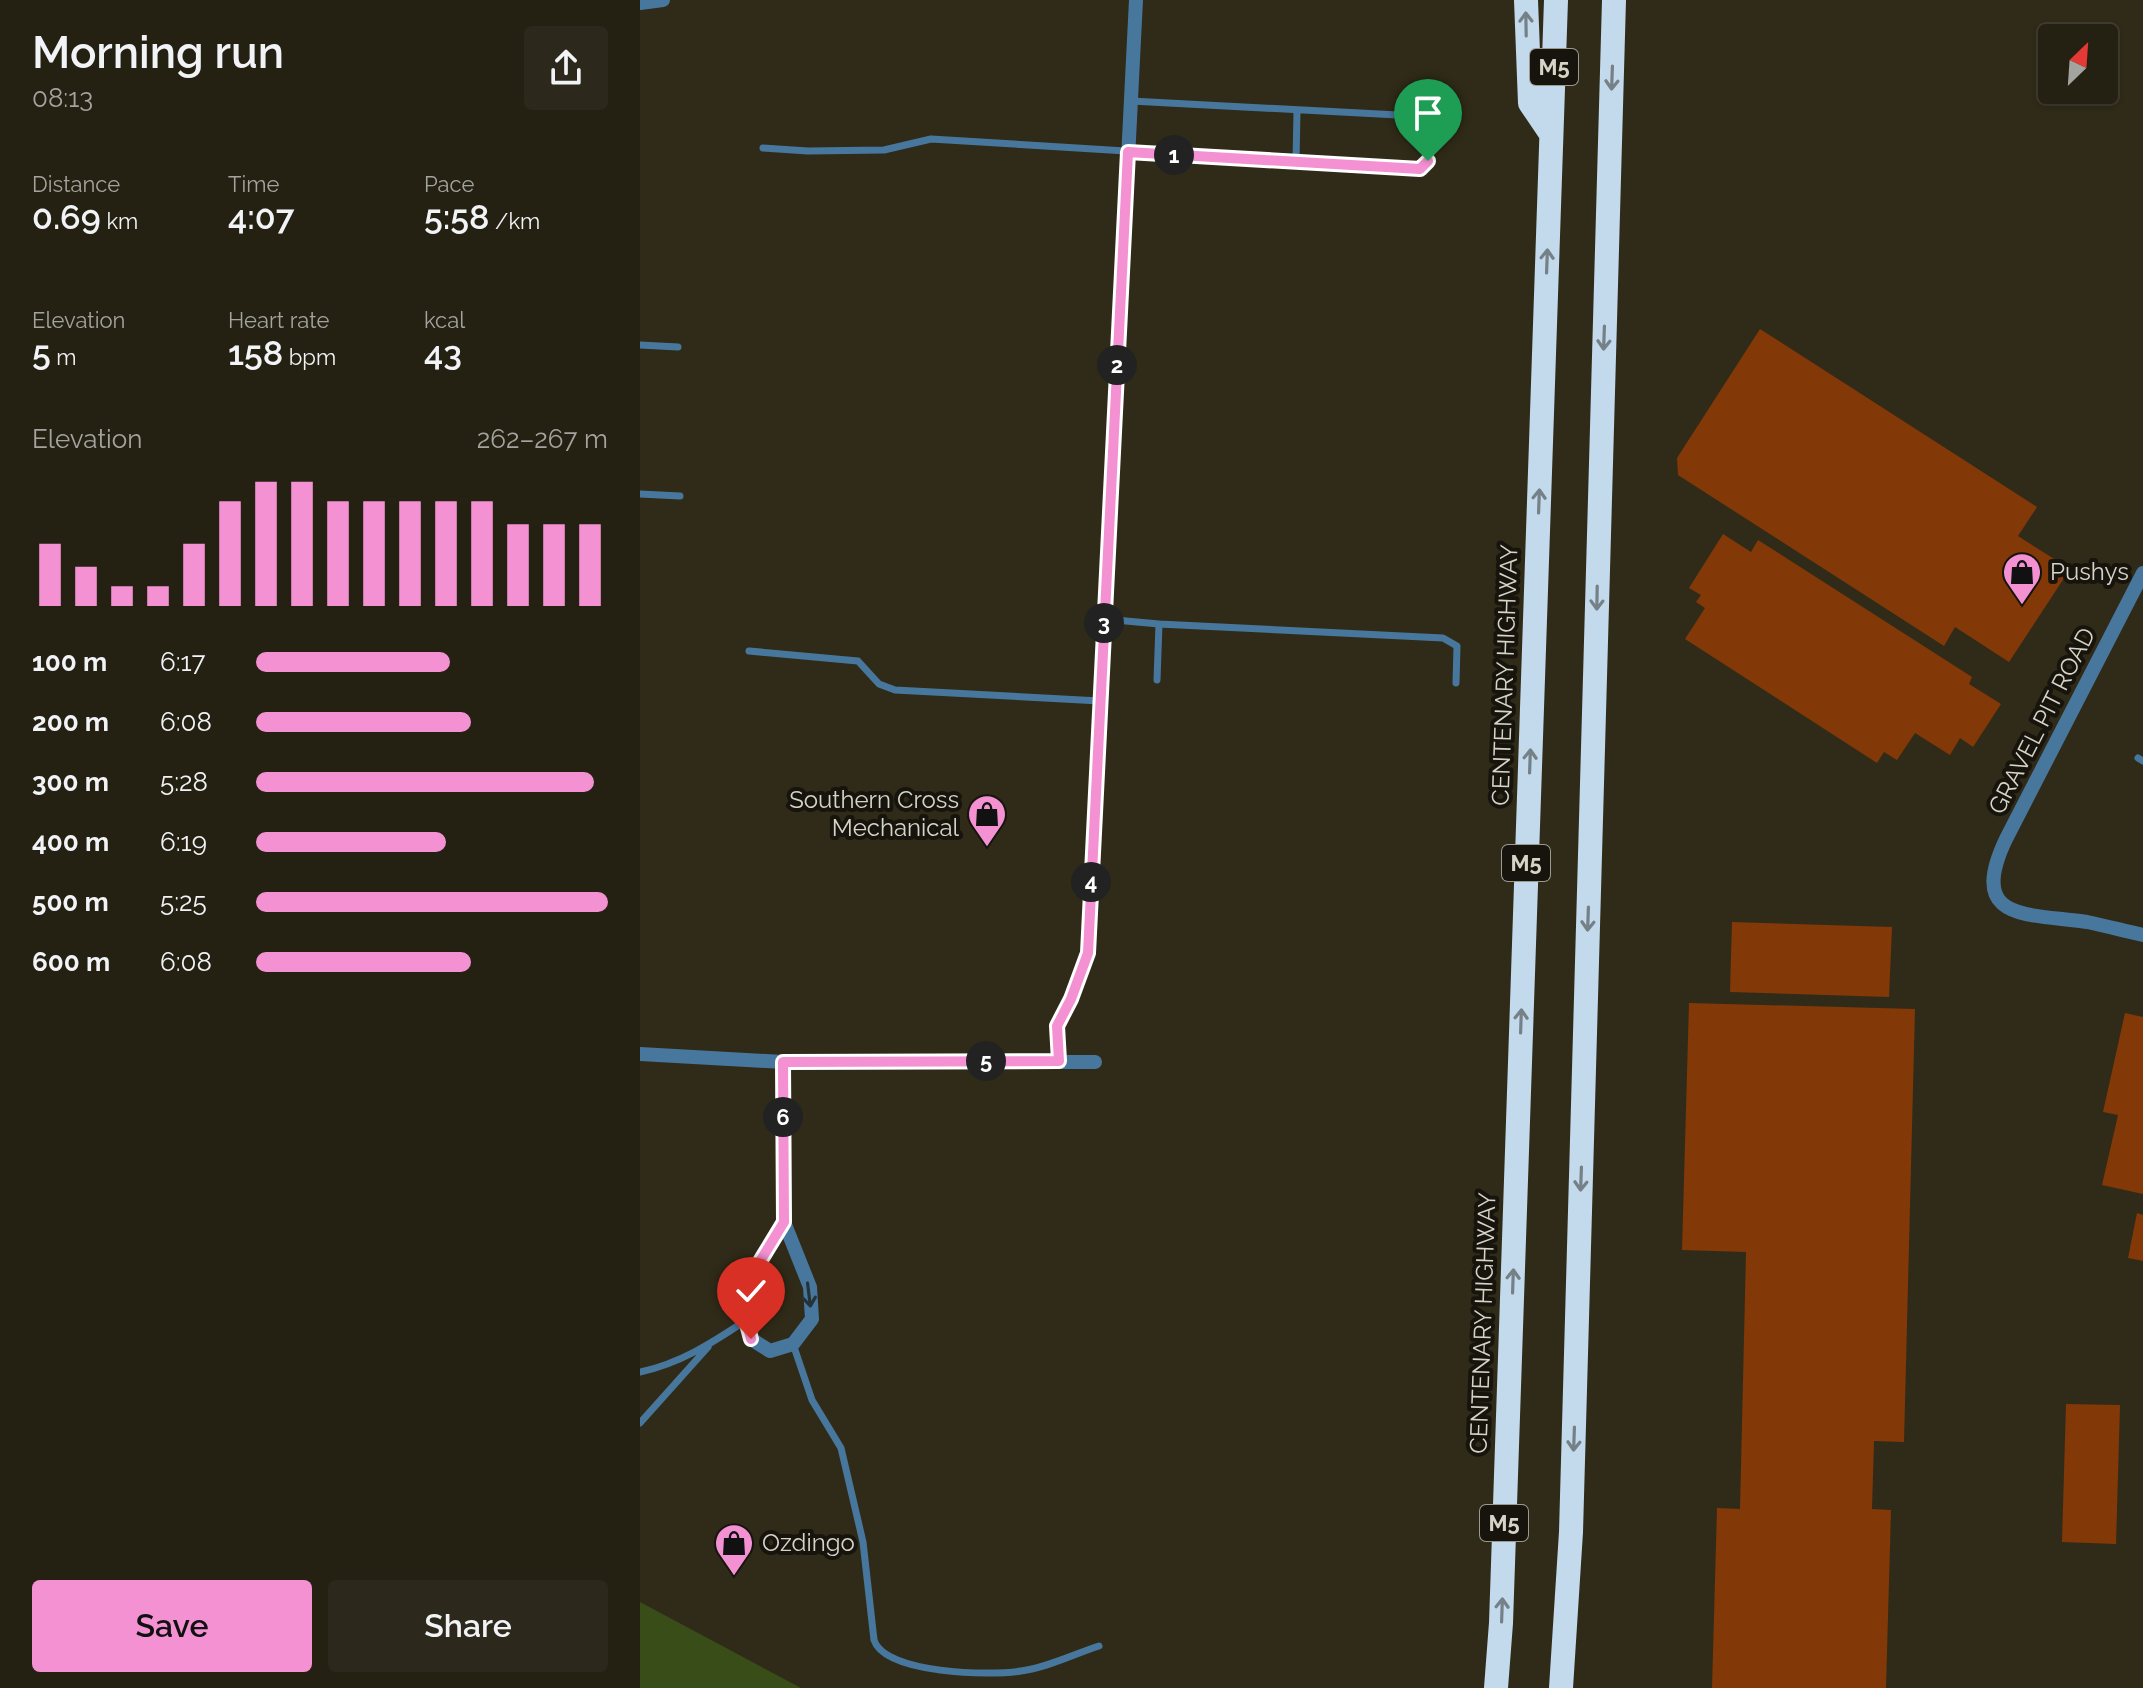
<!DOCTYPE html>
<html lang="en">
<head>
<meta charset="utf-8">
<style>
  body { margin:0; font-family:Raleway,sans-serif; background:#2c281b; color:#f1f3f6; height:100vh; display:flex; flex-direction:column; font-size:30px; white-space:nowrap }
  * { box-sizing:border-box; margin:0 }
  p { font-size:26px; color:#a3a39f }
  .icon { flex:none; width:44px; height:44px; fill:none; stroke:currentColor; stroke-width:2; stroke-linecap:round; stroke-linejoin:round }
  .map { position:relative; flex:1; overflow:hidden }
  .details { display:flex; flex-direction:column; background:#242012; width:640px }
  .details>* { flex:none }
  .needle { width:52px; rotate:25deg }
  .fabs { position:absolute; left:1398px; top:24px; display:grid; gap:16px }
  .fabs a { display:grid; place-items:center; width:80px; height:80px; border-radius:8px; background:#242012; box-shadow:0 2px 6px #0004,0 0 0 2px #413e32; font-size:40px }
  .pin { position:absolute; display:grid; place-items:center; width:68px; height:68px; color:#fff; margin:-82px -34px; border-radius:50% 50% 50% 0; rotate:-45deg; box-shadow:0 0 8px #0007 }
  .pin .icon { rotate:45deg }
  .km { position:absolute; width:40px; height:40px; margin:-20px; border-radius:50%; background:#222; color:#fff; font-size:22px; line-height:40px; text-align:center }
  .round { display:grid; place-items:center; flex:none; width:84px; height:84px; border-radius:8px; background:#2c281b }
  .head { display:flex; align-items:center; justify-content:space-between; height:136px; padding:0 32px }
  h1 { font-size:44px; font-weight:600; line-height:60px }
  .metrics { display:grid; grid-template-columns:repeat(3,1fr); gap:12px; height:136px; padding:8px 32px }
  .metrics div { display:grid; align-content:center }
  .metrics b { font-size:34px; font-weight:600 }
  .metrics small { font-size:22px; font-weight:400 }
  .metrics p { font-size:22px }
  .chart { height:224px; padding:16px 32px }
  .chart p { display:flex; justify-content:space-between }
  .chart svg { width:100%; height:144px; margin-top:8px; stroke:#f491d3; stroke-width:6 }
  .primary-button { display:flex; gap:16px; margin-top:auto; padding:16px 32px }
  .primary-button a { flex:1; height:92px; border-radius:8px; background:#f491d3; color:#111; font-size:32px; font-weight:600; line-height:92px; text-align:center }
  .primary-button a+a { background:#2c281b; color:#f1f3f6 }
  ul { padding:0 32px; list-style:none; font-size:26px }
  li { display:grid; grid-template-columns:128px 96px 1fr; align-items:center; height:60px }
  li i { height:20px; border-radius:10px; background:#f491d3 }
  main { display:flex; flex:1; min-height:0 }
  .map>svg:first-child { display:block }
</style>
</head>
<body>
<main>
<section class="details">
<div class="head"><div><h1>Morning run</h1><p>08:13</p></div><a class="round"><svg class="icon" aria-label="share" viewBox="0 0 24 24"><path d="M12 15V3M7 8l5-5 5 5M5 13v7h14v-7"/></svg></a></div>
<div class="metrics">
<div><p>Distance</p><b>0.69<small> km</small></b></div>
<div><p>Time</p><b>4:07</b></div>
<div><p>Pace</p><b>5:58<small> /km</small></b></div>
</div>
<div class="metrics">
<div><p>Elevation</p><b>5<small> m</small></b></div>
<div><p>Heart rate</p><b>158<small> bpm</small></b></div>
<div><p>kcal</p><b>43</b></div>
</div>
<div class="chart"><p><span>Elevation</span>262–267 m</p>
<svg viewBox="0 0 160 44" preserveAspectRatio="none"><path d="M5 44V25M15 44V32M25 44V38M35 44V38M45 44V25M55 44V12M65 44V6M75 44V6M85 44V12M95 44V12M105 44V12M115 44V12M125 44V12M135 44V19M145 44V19M155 44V19"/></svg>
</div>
<ul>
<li><b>100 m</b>6:17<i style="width:55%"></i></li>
<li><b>200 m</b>6:08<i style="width:61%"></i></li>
<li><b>300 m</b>5:28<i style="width:96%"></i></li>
<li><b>400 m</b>6:19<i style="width:54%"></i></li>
<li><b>500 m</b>5:25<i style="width:100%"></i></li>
<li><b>600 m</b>6:08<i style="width:61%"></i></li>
</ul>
<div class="primary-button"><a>Save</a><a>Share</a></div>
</section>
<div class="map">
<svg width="1503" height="1688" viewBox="0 0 1503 1688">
  <rect width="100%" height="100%" fill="#302b18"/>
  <path fill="#394d19" d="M0,1602L161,1688H0Z"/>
  <path fill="#833807" d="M1120,329L1397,507L1378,536L1430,569L1369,662L1315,627L1304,646L1038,475L1037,458Z
    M1083,534L1111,552L1118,540L1332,677L1329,684L1361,704L1333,747L1320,738L1310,755L1275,733L1257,760L1244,752L1237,763L1045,639L1065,608L1056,602L1061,595L1049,588Z
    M1092,922L1252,927L1249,997L1090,992Z
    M1049,1003L1275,1009L1264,1442L1234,1441L1232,1509L1251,1510L1246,1688H1072L1077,1508L1100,1509L1106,1252L1042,1250Z
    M1485,1013L1503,1017V1194L1462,1185L1478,1115L1463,1112Z
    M1497,1213L1503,1215V1261L1488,1258Z
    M1426,1404L1480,1405L1476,1544L1422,1542Z"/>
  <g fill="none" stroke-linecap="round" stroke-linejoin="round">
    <path stroke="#48779e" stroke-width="7" d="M123,148L168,151L244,150L291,139L780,169L785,167L788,127L777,116L491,101
      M656,162L657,110
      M0,345L38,347
      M0,494L40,496
      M464,619L519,624L517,680
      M519,624L803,638L817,646L816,683
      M109,651L218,661L239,684L255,690L460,701
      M1498,758L1503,761
      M153,1344L172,1400L201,1448L223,1542L234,1640C245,1674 351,1676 381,1671C406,1668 434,1654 459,1646
      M0,1372C39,1364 72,1343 105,1321
      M0,1423L68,1347"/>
    <path stroke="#48779e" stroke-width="14" d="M0,3L23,0
      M1503,573L1366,839C1326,923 1389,913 1447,922C1466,926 1485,931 1503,935
      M0,1054L143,1062H455
      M419,1061L417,1026L431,999L448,953L496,0
      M143,1062L144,1222L170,1287L172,1319L153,1344L130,1351L111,1339L102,1305L108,1281L144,1222"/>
    <path stroke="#c3d9ec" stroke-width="24" d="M886,0L890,103L911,134
      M856,1688L861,1623L916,0
      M921,1688L931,1532L974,0"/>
  </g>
  <defs><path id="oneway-shaft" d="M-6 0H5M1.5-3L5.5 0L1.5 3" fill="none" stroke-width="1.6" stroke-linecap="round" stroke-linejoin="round" transform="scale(2)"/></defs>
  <g stroke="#758087">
    <use href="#oneway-shaft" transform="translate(886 24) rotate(-91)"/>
    <use href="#oneway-shaft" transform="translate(972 78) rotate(92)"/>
    <use href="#oneway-shaft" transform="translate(907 261) rotate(-88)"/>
    <use href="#oneway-shaft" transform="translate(964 338) rotate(92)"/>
    <use href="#oneway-shaft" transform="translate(899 501) rotate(-88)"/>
    <use href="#oneway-shaft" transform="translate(957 598) rotate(91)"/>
    <use href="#oneway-shaft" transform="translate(890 761) rotate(-88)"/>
    <use href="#oneway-shaft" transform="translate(948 919) rotate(92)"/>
    <use href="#oneway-shaft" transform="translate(881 1021) rotate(-88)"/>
    <use href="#oneway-shaft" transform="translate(941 1179) rotate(92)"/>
    <use href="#oneway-shaft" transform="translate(873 1281) rotate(-88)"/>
    <use href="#oneway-shaft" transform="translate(934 1439) rotate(92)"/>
    <use href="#oneway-shaft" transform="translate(862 1610) rotate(-88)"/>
  </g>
  <use stroke="#253238" href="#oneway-shaft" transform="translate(169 1295) rotate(83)"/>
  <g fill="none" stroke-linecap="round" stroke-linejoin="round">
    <g stroke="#fff" stroke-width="16">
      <path id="route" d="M111,1339L102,1305L108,1281L144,1222L143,1062L419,1061L417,1026L431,999L448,953L488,152L780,169L788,161"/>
    </g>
    <use href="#route" stroke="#f491d3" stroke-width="10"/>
  </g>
  <defs>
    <g id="shop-pin" transform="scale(2)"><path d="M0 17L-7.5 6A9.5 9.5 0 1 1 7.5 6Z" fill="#f491d3" stroke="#16140c"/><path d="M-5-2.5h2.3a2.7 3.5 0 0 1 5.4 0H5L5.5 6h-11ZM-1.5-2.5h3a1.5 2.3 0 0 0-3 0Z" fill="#111"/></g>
  </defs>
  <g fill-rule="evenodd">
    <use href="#shop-pin" x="1382" y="572"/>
    <use href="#shop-pin" x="347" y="814"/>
    <use href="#shop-pin" x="94" y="1543"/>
  </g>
  <g text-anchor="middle" stroke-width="8" stroke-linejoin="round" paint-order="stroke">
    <g fill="#16140c" stroke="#9c9a8f" stroke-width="2">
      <rect x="890" y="49" width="48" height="36" rx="6"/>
      <rect x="862" y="845" width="48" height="36" rx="6"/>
      <rect x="840" y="1505" width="48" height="36" rx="6"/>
    </g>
    <g font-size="22" font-weight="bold" fill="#d6d3c7">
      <text x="914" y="75">M5</text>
      <text x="886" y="871">M5</text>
      <text x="864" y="1531">M5</text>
    </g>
    <g font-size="24" fill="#d6d3c7" stroke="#16140c" text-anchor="start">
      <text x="1410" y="580">Pushys</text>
      <text x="319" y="808" text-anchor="end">Southern Cross<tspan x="319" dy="28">Mechanical</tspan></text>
      <text x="122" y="1551">Ozdingo</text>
    </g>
    <g font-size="24" fill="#d6d3c7" stroke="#16140c">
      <text transform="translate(865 675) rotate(-88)" y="8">CENTENARY HIGHWAY</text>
      <text transform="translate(1402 721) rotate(-63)" y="8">GRAVEL PIT ROAD</text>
      <text transform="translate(843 1323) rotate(-88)" y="8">CENTENARY HIGHWAY</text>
    </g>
  </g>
</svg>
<div class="fabs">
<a><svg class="needle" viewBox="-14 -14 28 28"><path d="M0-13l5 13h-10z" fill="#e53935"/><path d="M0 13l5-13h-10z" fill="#a3a39f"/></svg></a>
</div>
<div class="pin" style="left:788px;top:161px;background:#1e9e55"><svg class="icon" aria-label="arrive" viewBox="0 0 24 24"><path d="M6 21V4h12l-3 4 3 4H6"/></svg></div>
<div class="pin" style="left:111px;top:1339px;background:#d93025"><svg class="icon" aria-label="check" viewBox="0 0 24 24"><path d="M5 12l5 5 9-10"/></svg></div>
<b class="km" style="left:534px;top:155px">1</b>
<b class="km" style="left:477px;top:365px">2</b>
<b class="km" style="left:464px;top:623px">3</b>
<b class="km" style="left:451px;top:882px">4</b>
<b class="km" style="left:346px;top:1061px">5</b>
<b class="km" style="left:143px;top:1117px">6</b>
</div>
</main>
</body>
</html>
